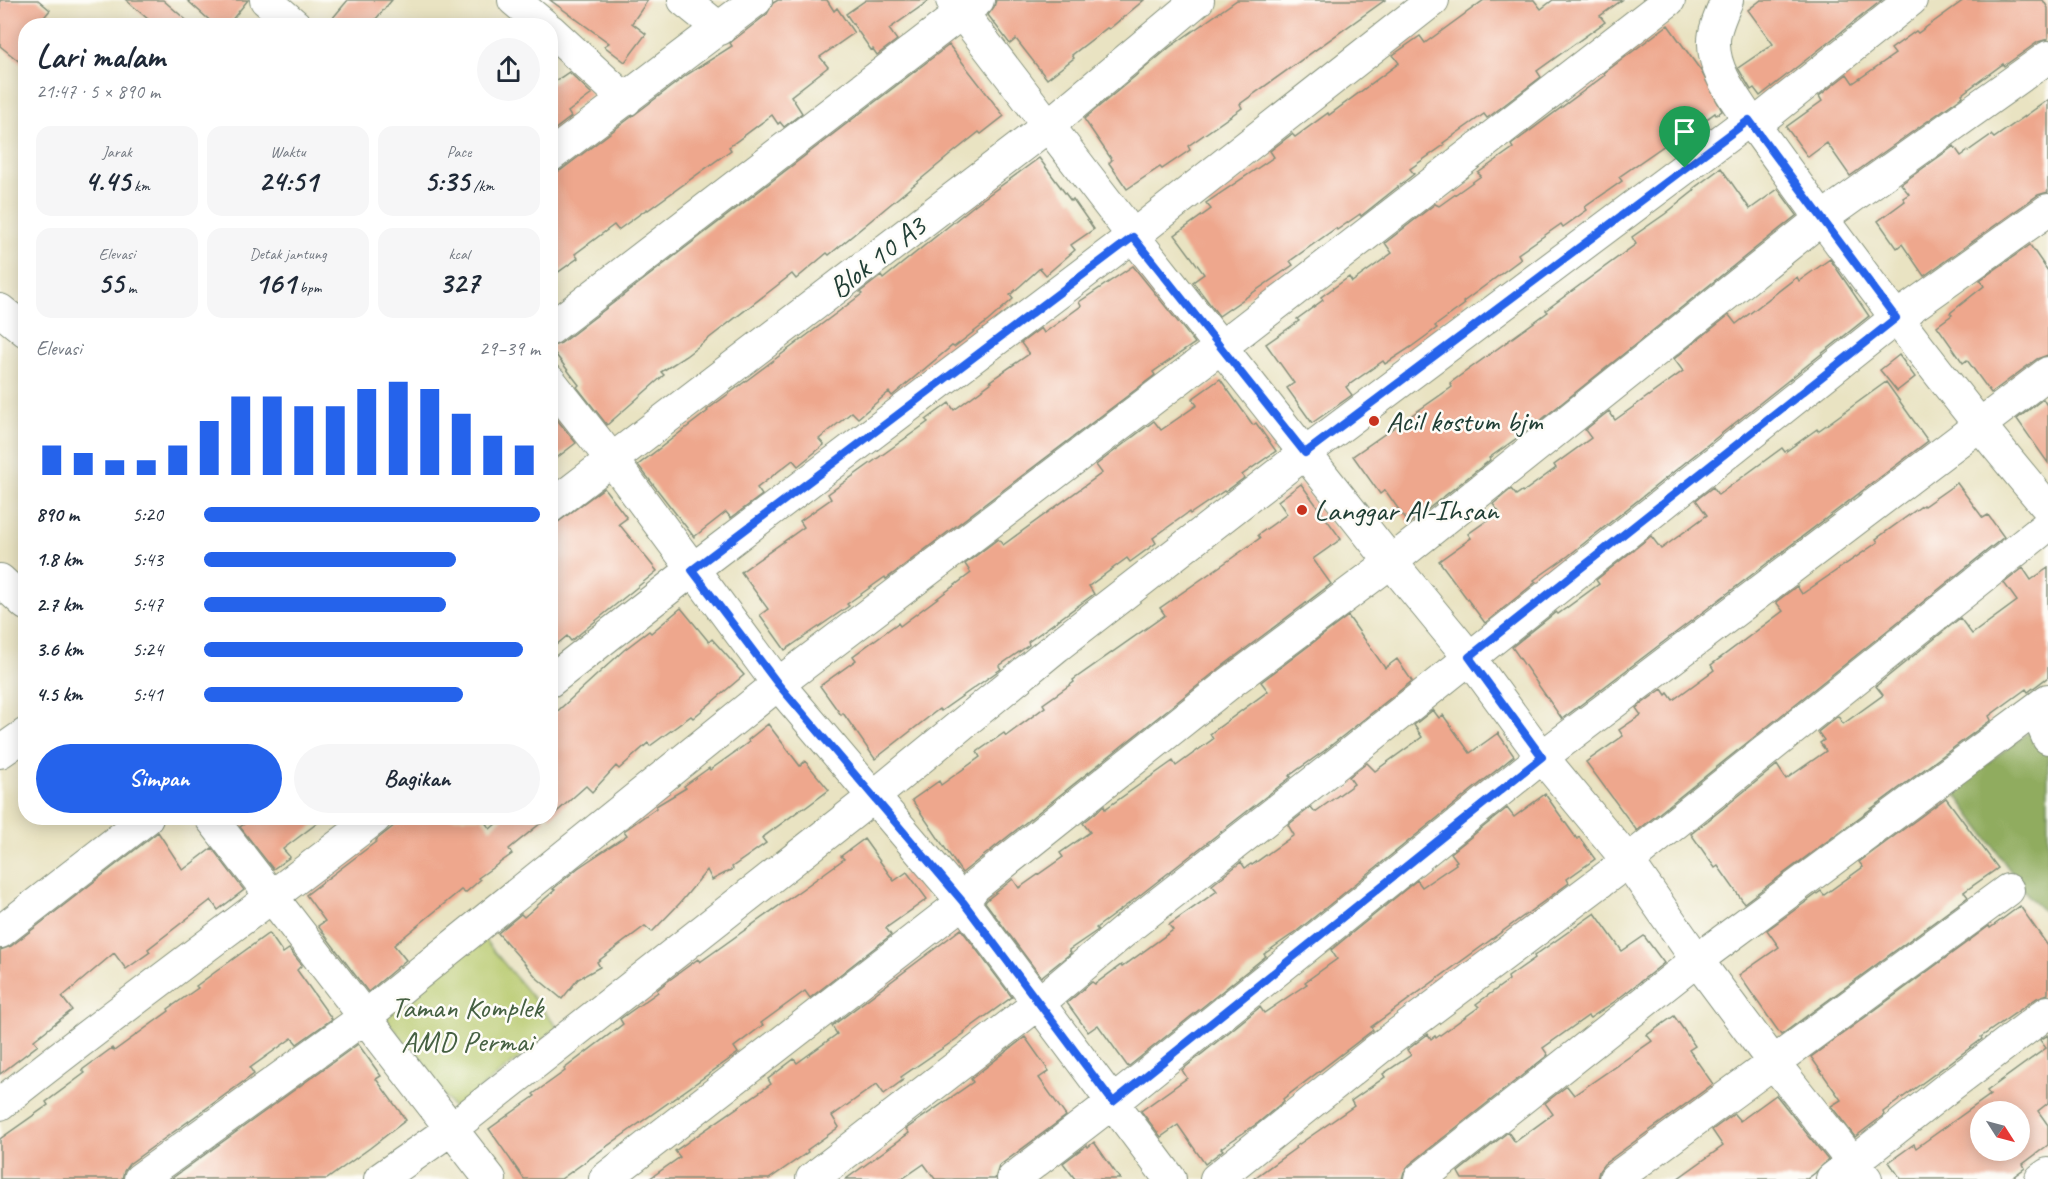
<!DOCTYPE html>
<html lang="id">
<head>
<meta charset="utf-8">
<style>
  body { margin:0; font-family:Caveat,sans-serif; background:#f6f6f7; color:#1f2937; height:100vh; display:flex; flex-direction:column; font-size:22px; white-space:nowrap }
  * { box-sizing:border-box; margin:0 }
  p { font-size:20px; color:#747a83 }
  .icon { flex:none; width:33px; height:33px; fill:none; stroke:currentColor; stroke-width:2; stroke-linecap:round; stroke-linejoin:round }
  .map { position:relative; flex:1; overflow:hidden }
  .panel { position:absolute; left:18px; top:18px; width:540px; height:807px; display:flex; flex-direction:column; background:#fff; border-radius:24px; box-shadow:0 3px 15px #0003 }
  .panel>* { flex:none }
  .needle { width:39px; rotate:126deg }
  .buttons { position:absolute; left:1970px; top:1101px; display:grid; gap:12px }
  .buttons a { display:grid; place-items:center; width:60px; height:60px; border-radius:50%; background:#fff; box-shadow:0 3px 15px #0003; font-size:30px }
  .pin { position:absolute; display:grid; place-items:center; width:51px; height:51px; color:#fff; margin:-62px -26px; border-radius:50% 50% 50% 0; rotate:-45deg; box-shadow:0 0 6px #0007 }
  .pin .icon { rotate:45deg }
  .round { display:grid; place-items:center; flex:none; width:63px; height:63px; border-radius:32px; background:#f6f6f7 }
  .summary { display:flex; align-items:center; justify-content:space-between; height:102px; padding:0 18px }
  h1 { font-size:33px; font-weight:800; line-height:45px }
  .metrics { display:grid; grid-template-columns:repeat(3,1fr); gap:9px; height:102px; padding:6px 18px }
  .metrics div { display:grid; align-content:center; border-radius:15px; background:#f6f6f7; text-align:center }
  .metrics b { font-size:30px; font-weight:800 }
  .metrics small { font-size:16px; font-weight:400 }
  .metrics p { font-size:16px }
  .chart { height:168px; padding:12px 18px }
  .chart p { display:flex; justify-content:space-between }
  .chart svg { width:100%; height:108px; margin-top:6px; stroke:#2563eb; stroke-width:6 }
  .action { display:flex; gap:12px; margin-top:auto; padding:12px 18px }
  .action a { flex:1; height:69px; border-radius:36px; background:#2563eb; color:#fff; font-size:24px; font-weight:800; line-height:69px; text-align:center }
  .action a+a { background:#f6f6f7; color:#1f2937 }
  ul { padding:0 18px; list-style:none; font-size:20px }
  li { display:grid; grid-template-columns:96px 72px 1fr; align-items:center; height:45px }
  li i { height:15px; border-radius:8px; background:#2563eb }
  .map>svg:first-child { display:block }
</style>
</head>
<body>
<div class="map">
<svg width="2048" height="1179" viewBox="0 0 2048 1179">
  <rect width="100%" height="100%" fill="#fdfcf7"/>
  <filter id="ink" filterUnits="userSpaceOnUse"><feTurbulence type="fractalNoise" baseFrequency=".0167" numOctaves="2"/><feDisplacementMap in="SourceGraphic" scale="12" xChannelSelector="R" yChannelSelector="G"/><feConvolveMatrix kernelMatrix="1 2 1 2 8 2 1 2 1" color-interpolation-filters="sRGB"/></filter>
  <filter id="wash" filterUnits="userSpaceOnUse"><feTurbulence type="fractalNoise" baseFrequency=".008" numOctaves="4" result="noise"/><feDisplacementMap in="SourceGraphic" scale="24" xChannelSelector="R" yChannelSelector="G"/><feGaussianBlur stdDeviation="1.35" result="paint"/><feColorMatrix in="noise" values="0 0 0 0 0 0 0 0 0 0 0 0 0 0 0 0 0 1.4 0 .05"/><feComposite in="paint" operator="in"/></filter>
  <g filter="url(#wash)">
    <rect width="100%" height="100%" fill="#e9e3c2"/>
    <path fill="#b6c86b" stroke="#6a8250" stroke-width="1.5" d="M483,938L558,1028L454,1109L382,1013Z"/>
    <path fill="#90ac5f" stroke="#58744a" stroke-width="1.5" d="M2048,718V916L2029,897L1952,789Z"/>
    <g id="blocks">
      <path fill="#eea78d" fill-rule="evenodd" d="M0,0H38L50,10L37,26H26V67L0,46Z
        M126,0H163L193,26H156Z
        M187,0H248L227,26H216Z
        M348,0H392L370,26H326Z
        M550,0H648L632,23L646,34L625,62L604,46L609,43Z
        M778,0H827L834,11L837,8L854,33L820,57L828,67L791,96L802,113L784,127L780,122L778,124L772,115L729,147L731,150L648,210L647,209L618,230L614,225L575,254L578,258L550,278V174L561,170L688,74L732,46L730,43L735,39L767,14L773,3Z
        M866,0H930L889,29L897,40L877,55L873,49L871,50L846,14Z
        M996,0H1144L1109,29L1107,28L1072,55L1074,58L1047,79L1016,39L1010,44L988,15L994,7Z
        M1237,0H1385L1240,104L1242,108L1188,146L1190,150L1162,169L1160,167L1127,189L1109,163L1112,160L1084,119L1170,47Z
        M1484,0H1534L1541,9L1553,0H1622L1600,16L1605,22L1537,71L1541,77L1490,116L1487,118L1484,114L1443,143L1444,145L1410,169L1414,174L1361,216L1360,214L1337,230L1336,228L1290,261L1293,265L1219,316L1193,282L1204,274L1175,235L1211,209L1206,203L1274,157L1270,151L1292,134L1295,137L1328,113L1329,115L1399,63L1393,55L1420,36L1425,43Z
        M1761,0H1882L1760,96L1754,88L1751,90L1738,68L1773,44L1748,10Z
        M1964,0H2043L2048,8V39L2038,42L2004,66L2003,64L1962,94L1963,96L1850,176L1827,143L1808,157L1786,127L1822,101L1819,96L1847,74L1853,83L1895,54L1891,49L1916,31L1918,33Z
        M1668,25L1701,71L1722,111L1716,115L1715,113L1693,129L1691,127L1619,177L1622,181L1585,207L1587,210L1563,227L1561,224L1518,254L1521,259L1463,302L1465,304L1435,326L1437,328L1411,347L1385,364L1383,361L1346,387L1352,395L1312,423L1287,388L1294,383L1266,344L1299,321L1297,319L1323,300L1321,297L1349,277L1352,282L1392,253L1385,243L1435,204L1439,206L1481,176L1478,173L1513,148L1511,145L1605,75L1604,73Z
        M949,45L1004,116L981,134L979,132L950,155L829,255L827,253L796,279L792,274L686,356L661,372L664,375L607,425L577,387L579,385L550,347L561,343Z
        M569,72L592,94L568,112L571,117L550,133V85Z
        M2048,100V192L2038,195L1924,276L1902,244L1897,248L1878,221L1905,201L1903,198L1909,194L1901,184L1954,146L1961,156L1991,135L1994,138Z
        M1039,158L1071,201L1073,199L1094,229L1071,245L1075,250L1046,275L1040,268L1010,295L1013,299L988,321L954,347L952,346L892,396L889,392L858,418L852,412L819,439L824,445L798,466L793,460L757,488L762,495L731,518L726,512L694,537L638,465L708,411L707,410L862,294L860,292L881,276L883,279L976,204Z
        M1721,168L1750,209L1778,189L1797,215L1531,428L1489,458L1490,460L1409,524L1385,490L1380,494L1353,456L1452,387L1450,383L1548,312L1546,310L1636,244L1632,237L1665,214L1695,190L1694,188Z
        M2030,245L2048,271V355L2037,359L1991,393L1967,360L1963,363L1937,326L1952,315L1950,313L1984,286L1980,280Z
        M1830,259L1869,316L1568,556L1534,580L1536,582L1485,623L1439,561L1471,538L1468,534L1499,512L1493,504L1511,489L1516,495L1522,491L1523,492L1556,468L1554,465L1591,438L1585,430L1609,411L1615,420L1683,371L1674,359L1729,315L1736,324L1797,277L1799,281Z
        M1133,266L1195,343L1153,372L1155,375L886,579L885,577L847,604L849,606L785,650L760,615L768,609L741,572L804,527L800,521L831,499L828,494L928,422L926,420L949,403L954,410L992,382L990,381L1029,354L1021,343L1041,328L1044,333L1081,306L1079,302Z
        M1899,355L1915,377L1897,391L1880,370Z
        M1220,379L1253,425L1256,423L1276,451L1242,475L1244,478L1225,492L1224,491L1190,514L1189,512L1153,538L1156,543L1130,562L1127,558L1089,586L1094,594L1028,642L1029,645L999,666L1001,669L998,671L941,711L939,709L875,759L843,713L841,715L820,686L856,660L853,656L898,623L900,626L971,573L965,564L998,539L1003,545L1102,473L1096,465L1154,421L1161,430L1197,405L1192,399Z
        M1886,382L1928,441L1562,719L1512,647L1556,612L1558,614L1599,584L1596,580L1651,536L1661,549L1707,515L1696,500L1713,487L1718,495L1782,448L1785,452L1817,429L1818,431Z
        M2043,399L2048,407V463L2017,419Z
        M550,411L576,443L550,463Z
        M1957,483L1983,518L1988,515L2004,537L1637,831L1586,762L1623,736L1619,730L1641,715L1636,708L1662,689L1666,695L1668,693L1673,700L1714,670L1711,665L1783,611L1776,602L1797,586L1802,594L1878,542L1876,539L1923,505L1924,506Z
        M1301,484L1341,539L1313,559L1331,584L1220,668L962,873L912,800L939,781L941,785L980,757L977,752L1004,733L1006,736L1045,707L1043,704L1074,682L1073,680L1165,615L1160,608L1232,558L1260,538L1258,535L1287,514L1278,501Z
        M604,488L627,518L619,524L657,571L571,641L567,636L550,650V528Z
        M2023,568L2031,580L2048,568V677L2028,692L2026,689L1989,716L1991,720L1744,903L1718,866L1715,868L1691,834L1777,765L1786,779L1826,751L1820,743L1824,740L1818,732L1838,716L1843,724L1883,695L1876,686L1960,618L1972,634L2017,601L2004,583Z
        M681,608L709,642L712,639L744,675L693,718L691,716L650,746L648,743L619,769L616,766L592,792L586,786L550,818V718L624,650L649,631L651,633Z
        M1348,616L1385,668L1397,659L1412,681L1324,751L1289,776L1291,777L1135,899L1096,928L1098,930L1069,950L1071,953L1041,977L985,902L988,899L1013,879L1019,888L1063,857L1060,853L1090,832L1083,823L1104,806L1105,809L1173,761L1176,766L1213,739L1210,734L1268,691L1261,682Z
        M1433,710L1439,718L1443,715L1470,753L1498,733L1514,756L1297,931L1264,954L1266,956L1128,1067L1098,1025L1088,1032L1067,1003L1092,982L1095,984L1121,965L1122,967L1173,930L1169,925L1217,891L1212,885L1241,862L1245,868L1251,864L1252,865L1294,835L1288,825L1311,807L1315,812L1354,784L1349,777L1367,763L1375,771L1422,737L1414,725Z
        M768,724L800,766L805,761L829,790L805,808L804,807L762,838L766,843L732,867L733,869L712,880L707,870L680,903L652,932L645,926L597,962L600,967L578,979L562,999L538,979L498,933L521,914L524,917L555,890L553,889L578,868L627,835L624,831L656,808V806L686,788L684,786L709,768L710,770L749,742L748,740Z
        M1545,794L1577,839L1579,837L1595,859L1567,879L1569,883L1371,1027L1373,1030L1283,1099L1284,1101L1258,1123L1221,1148L1223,1150L1205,1164L1178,1125L1161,1137L1141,1111L1187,1078L1182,1070L1260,1007L1264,1013L1307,984L1305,982L1337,959L1331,950L1417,880L1422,887L1456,864L1455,862L1457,861L1451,853L1507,808L1514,817Z
        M1946,798L1998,868L1964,892L1968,897L1781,1035L1739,975L1779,947L1767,930L1821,891L1824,895L1863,867L1859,862Z
        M253,818H324L283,849L290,857L273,869L240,827Z
        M404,818H482L490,829L503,818H547L509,849L512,854L478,878L480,880L465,893L461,890L394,945L406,960L368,992L318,926L325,921L306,895L377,841L376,840Z
        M158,832L183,870L212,848L244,890L218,910L211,900L148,949L150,952L126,969L114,953L62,997L72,1010L34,1040L38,1045L0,1074V950L11,946Z
        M864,839L894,881L907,872L927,899L886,928L891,935L810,998L805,991L761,1023L763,1025L734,1047L738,1053L561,1179H524L489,1129L535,1096L533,1094L565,1071L564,1069L623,1024L620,1019L658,992L657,990L668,981L698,959L700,962L808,885L844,859L841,856Z
        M2020,906L2048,946V994L2037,998L1981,1037L1982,1039L1883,1112L1884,1115L1855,1137L1831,1106L1841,1100L1811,1057L1989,926L1990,928Z
        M1595,913L1622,951L1644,936L1664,963L1614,1002L1590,1018L1588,1016L1543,1048L1548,1055L1409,1165L1404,1172L1402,1179H1253L1296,1148L1295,1147L1354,1106L1351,1101L1385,1077L1383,1074L1411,1055L1407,1050L1428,1034L1431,1039L1435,1036L1436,1038L1479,1007L1476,1004L1509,980L1508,977L1535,958L1534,956Z
        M961,929L1012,997L964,1032L965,1033L901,1077L903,1080L884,1094L877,1084L832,1116L839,1127L807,1150L808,1152L769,1179H649L680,1157L675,1151L771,1084L768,1079L794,1059L797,1063L837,1034L832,1026Z
        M269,933L283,953L289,949L302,965L297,970L332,1019L297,1044L292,1038L250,1068L254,1074L129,1164L124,1171L122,1179H0V1139L48,1105L46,1102L85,1073L82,1070L112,1048L114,1051L169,1011L168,1009L198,988L196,986Z
        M1674,1016L1695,1046L1689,1050L1713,1084L1604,1164L1599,1171L1597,1179H1462L1458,1172L1508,1132L1515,1142L1553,1114L1545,1103L1567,1086L1574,1095L1652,1041L1647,1035Z
        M2048,1035V1103L2038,1111L2048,1125V1145L2023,1164L2025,1168L2010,1179H1901L1889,1162L1914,1144L1916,1148L1990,1095L1987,1091L2046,1048L2040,1040ZM1980,1112H2019V1150H1980Z
        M1025,1037L1049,1071L1039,1078L1066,1116L999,1166L995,1179H935L924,1164L902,1179H846L909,1133L906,1129L973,1082L971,1079Z
        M358,1044L381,1076L376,1079L406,1120L370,1148L327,1179H171Z
        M1776,1095L1828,1160L1815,1173L1807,1179H1677L1723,1146L1712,1130L1734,1114L1740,1121Z
        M1094,1142L1120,1179H1075L1063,1163L1087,1145L1088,1147Z"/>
    </g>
  </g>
  <g filter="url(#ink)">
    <use href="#blocks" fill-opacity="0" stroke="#84907b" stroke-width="1.5"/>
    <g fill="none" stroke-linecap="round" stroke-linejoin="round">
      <g stroke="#84907b" stroke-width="34">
        <path id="street" d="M266,0L296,26
          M514,0L545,26
          M684,0L720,29
          M952,0L1133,236L1391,562L1469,657L1542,757L1628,861L1697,960L1773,1062L1866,1179
          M1727,0C1722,13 1713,30 1714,44C1714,72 1735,98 1749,120L1754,125L1911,0
          M550,30L626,100
          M1754,125C1848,256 1944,385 2048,508
          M550,156L756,0
          M0,310L26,331
          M550,329L978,0
          M550,381L612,460L778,684L963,902L1170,1179
          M550,507L1049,125L1198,0
          M0,580L26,604
          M550,681L692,570L1133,236L1433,0
          M2036,710L2048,738
          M0,752L26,734
          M211,818L490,1179
          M0,932L147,818
          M0,1104C123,1006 251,914 375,818
          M140,1179L365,1017L778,684L1221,347L1669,0
          M380,1179L451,1129L872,798L1057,646L1305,453L1749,120
          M605,1179L963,902L975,886L1231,682L1391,562L1821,219L2048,57
          M812,1179L1039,1003L1129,927L1343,759L1896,318L2048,210
          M1013,1179L1113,1102L1542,757L2048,373
          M1216,1179L1378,1049L1628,861L2048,525
          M1420,1179L1697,960L2048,700
          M1615,1179L2008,890
          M1832,1179L1946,1089L2048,1012
          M2041,1179L2048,1174"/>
      </g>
      <use href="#street" stroke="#fff" stroke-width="32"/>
    </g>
  </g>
  <g fill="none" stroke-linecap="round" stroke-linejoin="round" filter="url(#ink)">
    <g stroke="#fff" stroke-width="12">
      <path id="route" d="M1749,120L1896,318L1469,657L1542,757L1113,1102L963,902L778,684L692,570L1133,237L1305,453Z"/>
    </g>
    <use href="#route" stroke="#2563eb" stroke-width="8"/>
  </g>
  <g fill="#c8321e" stroke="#fdfcf7" stroke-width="2">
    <circle cx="1374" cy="421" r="6"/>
    <circle cx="1302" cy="510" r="6"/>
  </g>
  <g text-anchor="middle" stroke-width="5" stroke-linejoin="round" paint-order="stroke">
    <g font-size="30" fill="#1f3d34" stroke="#fdfcf7">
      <text transform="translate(877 257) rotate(-38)" y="10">Blok 10 A3</text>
    </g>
    <g font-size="30" fill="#1f3d34" stroke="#fdfcf7" text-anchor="start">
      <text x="1386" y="431">Acil kostum bjm</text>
      <text x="1314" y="520">Langgar Al-Ihsan</text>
    </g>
    <g font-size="30" fill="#456042" stroke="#fdfcf7">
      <text x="467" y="1017">Taman Komplek<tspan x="467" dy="34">AMD Permai</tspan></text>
    </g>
  </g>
</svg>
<div class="buttons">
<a><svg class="needle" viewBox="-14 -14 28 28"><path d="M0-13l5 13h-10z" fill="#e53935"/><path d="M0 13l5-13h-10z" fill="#747a83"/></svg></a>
</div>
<div class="pin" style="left:1685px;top:168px;background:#1e9e55"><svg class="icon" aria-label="arrive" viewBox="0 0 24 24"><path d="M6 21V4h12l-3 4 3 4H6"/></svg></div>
<section class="panel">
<div class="summary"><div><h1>Lari malam</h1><p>21:47 · 5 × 890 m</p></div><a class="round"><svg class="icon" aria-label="share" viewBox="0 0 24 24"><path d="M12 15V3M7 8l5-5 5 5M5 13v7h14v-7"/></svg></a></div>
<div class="metrics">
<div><p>Jarak</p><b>4.45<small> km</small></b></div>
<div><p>Waktu</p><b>24:51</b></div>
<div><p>Pace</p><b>5:35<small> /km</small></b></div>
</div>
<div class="metrics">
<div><p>Elevasi</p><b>55<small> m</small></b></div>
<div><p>Detak jantung</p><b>161<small> bpm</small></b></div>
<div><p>kcal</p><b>327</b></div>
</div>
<div class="chart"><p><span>Elevasi</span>29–39 m</p>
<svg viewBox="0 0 160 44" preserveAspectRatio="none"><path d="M5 44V32M15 44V35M25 44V38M35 44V38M45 44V32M55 44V22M65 44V12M75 44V12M85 44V16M95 44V16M105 44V9M115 44V6M125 44V9M135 44V19M145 44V28M155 44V32"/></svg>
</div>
<ul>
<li><b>890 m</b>5:20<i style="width:100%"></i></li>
<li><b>1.8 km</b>5:43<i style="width:75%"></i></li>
<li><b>2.7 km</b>5:47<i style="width:72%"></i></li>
<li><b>3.6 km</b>5:24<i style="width:95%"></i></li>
<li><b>4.5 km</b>5:41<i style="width:77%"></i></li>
</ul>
<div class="action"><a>Simpan</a><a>Bagikan</a></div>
</section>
</div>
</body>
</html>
